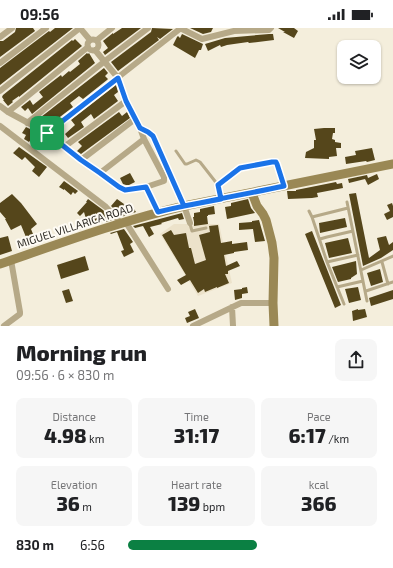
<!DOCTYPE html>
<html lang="en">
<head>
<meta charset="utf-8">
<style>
  body { margin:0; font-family:"Exo 2",sans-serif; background:#f6f6f6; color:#202124; height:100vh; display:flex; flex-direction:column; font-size:15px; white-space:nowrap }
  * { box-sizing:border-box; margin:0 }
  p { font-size:13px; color:#757577 }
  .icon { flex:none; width:22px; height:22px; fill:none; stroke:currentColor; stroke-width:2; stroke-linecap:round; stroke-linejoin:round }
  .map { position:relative; height:298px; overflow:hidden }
  .details { display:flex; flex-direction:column; background:#fff; flex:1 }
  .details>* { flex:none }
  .fabs { position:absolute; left:337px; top:12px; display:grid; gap:8px }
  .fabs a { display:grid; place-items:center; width:44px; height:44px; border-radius:8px; background:#fff; box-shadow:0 1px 3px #0004; font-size:20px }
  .pin { position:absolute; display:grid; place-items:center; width:34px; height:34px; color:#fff; margin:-17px; border-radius:8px; box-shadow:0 2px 6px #0006 }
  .round { display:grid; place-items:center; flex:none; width:42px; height:42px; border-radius:8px; background:#f6f6f6 }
  .headline { display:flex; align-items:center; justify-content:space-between; height:68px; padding:0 16px }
  h1 { font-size:22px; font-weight:800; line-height:30px }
  .figures { display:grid; grid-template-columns:repeat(3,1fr); gap:6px; height:68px; padding:4px 16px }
  .figures div { display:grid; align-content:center; border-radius:8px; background:#f6f6f6; text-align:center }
  .figures b { font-size:20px; font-weight:800 }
  .figures small { font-size:11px; font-weight:400 }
  .figures p { font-size:11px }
  ul { padding:0 16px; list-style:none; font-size:13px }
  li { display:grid; grid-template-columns:64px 48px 1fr; align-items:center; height:30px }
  li i { height:10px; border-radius:5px; background:#0b8043 }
  .status { display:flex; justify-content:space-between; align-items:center; height:28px; padding:0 20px; background:#fff; direction:ltr }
  .status svg { height:11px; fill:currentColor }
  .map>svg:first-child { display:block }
</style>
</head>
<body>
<div class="status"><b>09:56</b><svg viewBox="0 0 49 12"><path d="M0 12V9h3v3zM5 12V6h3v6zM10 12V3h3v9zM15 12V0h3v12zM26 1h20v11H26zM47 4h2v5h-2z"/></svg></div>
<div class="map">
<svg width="393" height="298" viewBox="0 0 393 298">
  <rect width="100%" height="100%" fill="#f4eedc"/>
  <path fill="#ece2ca" d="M174,196H219L232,255L198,268L160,206Z"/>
  <path fill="#55461b" d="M16,0H33L35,3L0,29V13H3L15,4Z
    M55,0H73L0,57V40L49,3L50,4Z
    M122,0H141L105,27L103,24L108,20L103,13L113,5V6Z
    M152,0L173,1L160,11L157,9L159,12L118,43L111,34L151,4Z
    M190,0H213L211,4L203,6Z
    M278,0H294L298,3L294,10L283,4H285Z
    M182,6L203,16L201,22H199L195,30L173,17L177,9L178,8L180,10Z
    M269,6H273L274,12L249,15L248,14L227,17L221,19L220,17L208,23L205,16L225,10Z
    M75,11L82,18L19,69V68L12,73L13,74L8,78L3,72H4L2,69L3,67L72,12L73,13Z
    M87,25L88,26L89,25L95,35L32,86L28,80L25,83L21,79L30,72L33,77L43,69L39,64L61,47L62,49L69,43L70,44L80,36L78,33Z
    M104,40L108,45L105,48L108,51L107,52L83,71L79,68L70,75L73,79L48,98L41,89Z
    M116,57L118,64L114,67L118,73L94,91L91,86L81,94L84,99L68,110L65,106L75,97L71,92Z
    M119,84L122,88L127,84L130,90L81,126L77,123L82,118L78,114Z
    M26,99L34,103L32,106L34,107L29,114L24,111L26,107L22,105Z
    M324,100H335V105H333L332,111L335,112V114L341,115V120H336L337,128L329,129V131L305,130L306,124L314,120V112H316L314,101Z
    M19,119L47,139L39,149L32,143L35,139L25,129L22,132L13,125Z
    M372,120L375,132L367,134L366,133L346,136L345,129L356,127L355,123Z
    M130,145L135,154L129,157H126L123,156L120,150Z
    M377,146L379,151L368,157L365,151L349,155L348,151L367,147L368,150Z
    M64,153L78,163L75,166L73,164L71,167L64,161V162L59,159Z
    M336,154L337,156L342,155L343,160L317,165L318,169L312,170L288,171L287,163H296V162Z
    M356,165L369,230L380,222L377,210L386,208L389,217L393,214V222L381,230L363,238L349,166Z
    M12,166L21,175L37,196L31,201L35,211L28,214L21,197L11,202L5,191H6L0,184V175Z
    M88,171L103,182L112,192L106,194L105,192L90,197L88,190L86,191L84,184L80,188L77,185L87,174H86Z
    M117,171L124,176H126L134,181L136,184L121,189L119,186L117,179L115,182L111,178Z
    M248,171L251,180L255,185L227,191L225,179L231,178V175Z
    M392,175L393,178V189L387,192L384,186L390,183L387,177Z
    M214,178L215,186L208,187V188H207L208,196L194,198V194L193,189H194V185L200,184V181Z
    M182,185L184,191L179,192L178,190L161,195L162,196L150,199L154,206L149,209L143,198L135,200L133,198Z
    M345,190L347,199L320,205L319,195Z
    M259,192L265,213L255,214L253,201L239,202V195L252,194V193Z
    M218,197L221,215L232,213V216L247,214L248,222L234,224V225L224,227L226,238L237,233L240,238L228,243V246H225L229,255L217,260V259L205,264L204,261L198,265L190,252L181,257L177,252L186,247L162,207L171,202L174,207L186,205L189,220H191L195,236L206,232L199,207L210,204L209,198Z
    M124,201L133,214L130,216L134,224L124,229L121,223L124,222L117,204L111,206L110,205Z
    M312,203L341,277L335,280L305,206Z
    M8,208L12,223L0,227V210Z
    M348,210L352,225L329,230L325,215Z
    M85,228L89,242L61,251L57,237Z
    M356,233L357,246L351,250V251L338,254L332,239Z
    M380,241L383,254L371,258L367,245Z
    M247,259L248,265L242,266V270L235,272L234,262L242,261V260Z
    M358,259L361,272L349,275L345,261Z
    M69,261L73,273L66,275L62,263Z
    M393,262V271L371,278L369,270Z
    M195,281L199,290L187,295L185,290L190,288L188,284Z
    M358,281V282L365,281L367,289L353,293L352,283Z"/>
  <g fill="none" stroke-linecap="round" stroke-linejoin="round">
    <path stroke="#b6a988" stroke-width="3" d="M176,123L185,136H187L196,132L200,134L218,157
      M221,169L218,157L240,140L273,134H275L277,136L283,156
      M347,174L367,273
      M309,183L312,189L327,234L344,276
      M312,189L348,180
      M190,196L192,203L206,200
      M320,211L327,209L353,203
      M327,234L358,227
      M382,234L388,256
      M361,242L393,228
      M337,259L363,253
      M366,263L393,254"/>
    <path stroke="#b6a988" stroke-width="6" d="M180,0L202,11L234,3L269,2L271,0
      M0,9L12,0
      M87.5 17a5.5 5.5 0 1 1 11 0a5.5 5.5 0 1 1-11 0Z
      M97,12L112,0
      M0,35L46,0
      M0,63L80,0L90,12
      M0,78L8,84L47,105L81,132L100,145L119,159L125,162L134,161L146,159L164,153V149L144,111L140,100L126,73L118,50L95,22
      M8,84L88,19
      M27,95L105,33L148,0
      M0,98L106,179L121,195
      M140,100L148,104L153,108L184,178L190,195
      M47,105L181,0
      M64,119L126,73
      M81,132L135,91
      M100,145L144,111
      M146,159L158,184
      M125,193L168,261
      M232,279L233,298
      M4,298L20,286V284L11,232
      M193,298L241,275H273"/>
    <path stroke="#9a8855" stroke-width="9" d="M252,165L257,178L263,186L266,192L272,215L274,230L273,275L274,298
      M0,236C61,215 121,193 184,178L393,136"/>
  </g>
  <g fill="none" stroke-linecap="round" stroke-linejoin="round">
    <g stroke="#fff" stroke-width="8">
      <path id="route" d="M47,105L81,132L100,145L119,159L125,162L146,159L158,184C200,174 242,167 284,158L277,136L276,134H272L240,140L218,157L221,171L184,178L153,108L148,104L140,100L126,73L118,50L47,105"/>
    </g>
    <use href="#route" stroke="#1a73e8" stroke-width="5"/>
  </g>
  <g text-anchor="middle" stroke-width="4" stroke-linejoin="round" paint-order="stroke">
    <g font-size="11" fill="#2e2b25" stroke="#fefbf4">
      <text transform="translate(75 198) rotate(-18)" y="4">MIGUEL VILLARICA ROAD</text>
    </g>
  </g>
</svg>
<div class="fabs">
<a><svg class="icon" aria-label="layers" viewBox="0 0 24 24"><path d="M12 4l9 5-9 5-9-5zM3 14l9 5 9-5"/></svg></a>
</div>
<div class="pin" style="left:47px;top:105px;background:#1e9e55"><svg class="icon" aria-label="arrive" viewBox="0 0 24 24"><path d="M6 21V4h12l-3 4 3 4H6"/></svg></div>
</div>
<section class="details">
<div class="headline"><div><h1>Morning run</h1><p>09:56 · 6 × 830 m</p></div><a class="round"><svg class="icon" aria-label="share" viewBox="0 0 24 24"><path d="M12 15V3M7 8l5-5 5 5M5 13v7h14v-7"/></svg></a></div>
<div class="figures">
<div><p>Distance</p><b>4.98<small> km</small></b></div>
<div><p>Time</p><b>31:17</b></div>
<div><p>Pace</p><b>6:17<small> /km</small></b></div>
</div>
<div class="figures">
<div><p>Elevation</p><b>36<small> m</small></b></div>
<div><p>Heart rate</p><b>139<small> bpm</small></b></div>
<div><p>kcal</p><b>366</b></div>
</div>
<ul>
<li><b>830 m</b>6:56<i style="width:52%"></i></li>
</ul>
</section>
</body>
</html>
